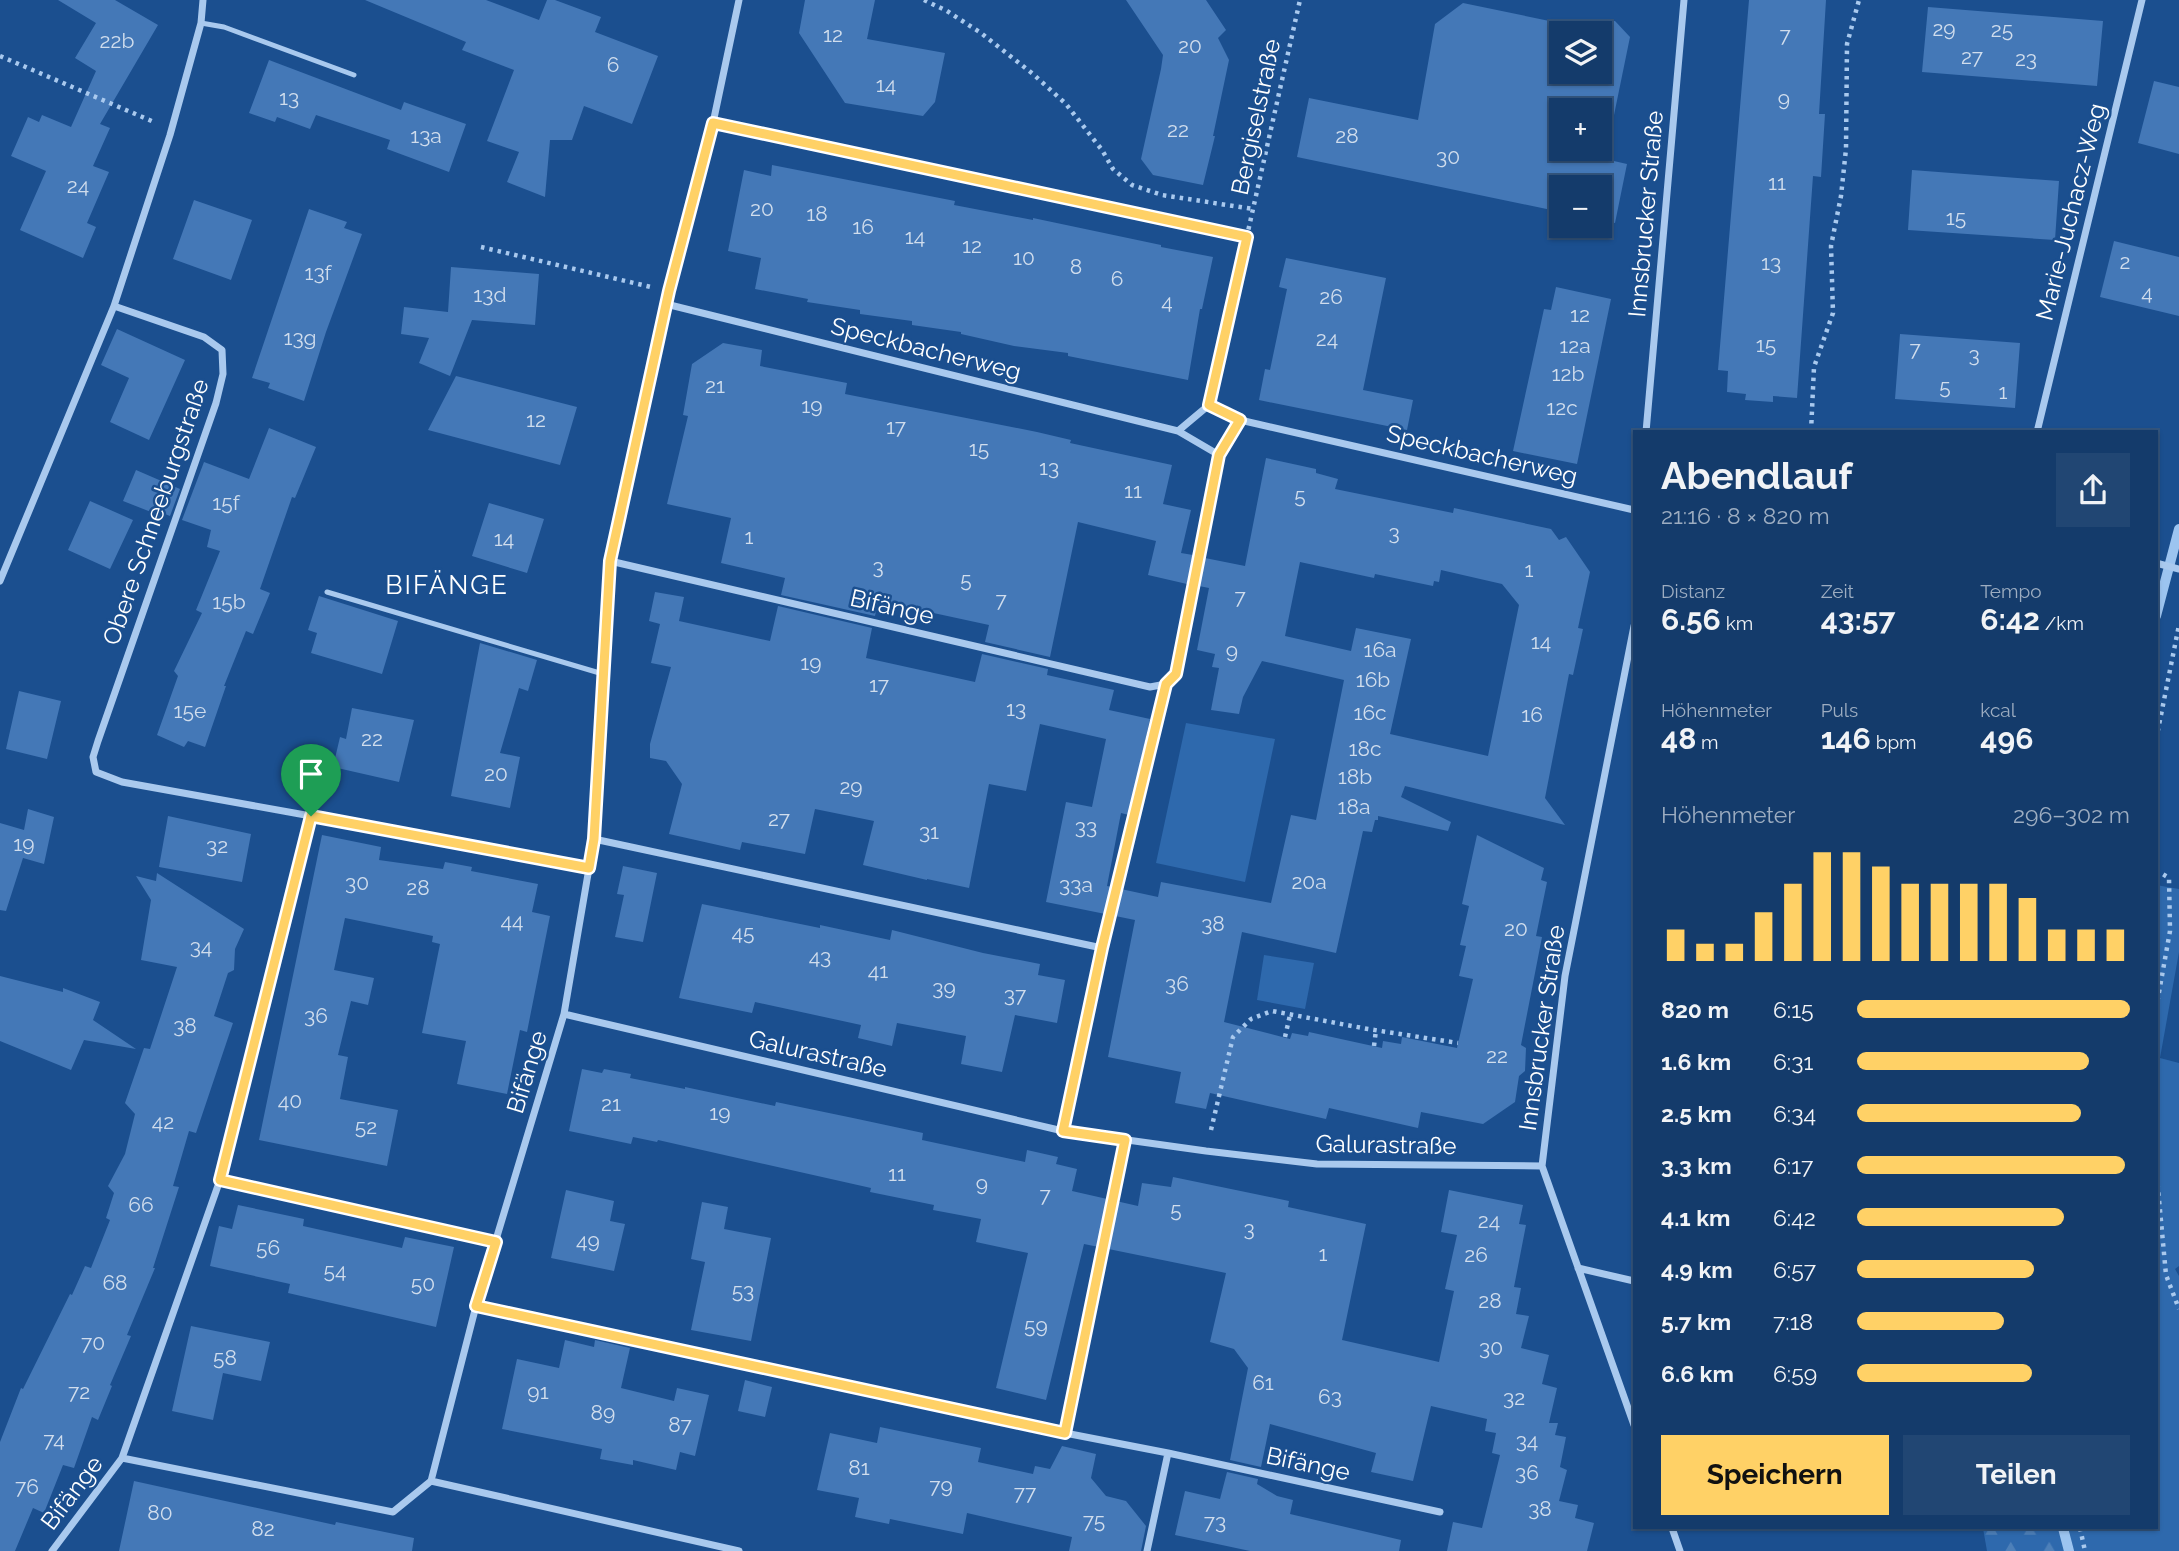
<!DOCTYPE html>
<html lang="de">
<head>
<meta charset="utf-8">
<style>
  body { margin:0; font-family:Raleway,sans-serif; background:#214673; color:#f1f3f6; height:100vh; display:flex; flex-direction:column; font-size:26px; white-space:nowrap }
  * { box-sizing:border-box; margin:0 }
  p { font-size:23px; color:#9dadc1 }
  .icon { flex:none; width:38px; height:38px; fill:none; stroke:currentColor; stroke-width:2; stroke-linecap:round; stroke-linejoin:round }
  .map { position:relative; flex:1; overflow:hidden }
  .drawer { position:absolute; left:1633px; top:430px; width:525px; height:1099px; display:flex; flex-direction:column; background:#143b6b; border-radius:0px; box-shadow:0 2px 5px #0004,0 0 0 2px #33557e }
  .drawer>* { flex:none }
  .controls { position:absolute; left:1549px; top:21px; display:grid; gap:14px }
  .controls a { display:grid; place-items:center; width:63px; height:63px; border-radius:0px; background:#143b6b; box-shadow:0 2px 5px #0004,0 0 0 2px #33557e; font-size:35px }
  .pin { position:absolute; display:grid; place-items:center; width:60px; height:60px; color:#fff; margin:-72px -30px; border-radius:50% 50% 50% 0; rotate:-45deg; box-shadow:0 0 7px #0007 }
  .pin .icon { rotate:45deg }
  .round { display:grid; place-items:center; flex:none; width:74px; height:74px; border-radius:0px; background:#214673 }
  .headline { display:flex; align-items:center; justify-content:space-between; height:119px; padding:0 28px }
  h1 { font-size:38px; font-weight:700; line-height:52px }
  .metrics { display:grid; grid-template-columns:repeat(3,1fr); gap:10px; height:119px; padding:7px 28px }
  .metrics div { display:grid; align-content:center }
  .metrics b { font-size:30px; font-weight:700 }
  .metrics small { font-size:19px; font-weight:400 }
  .metrics p { font-size:19px }
  .chart { height:196px; padding:14px 28px }
  .chart p { display:flex; justify-content:space-between }
  .chart svg { width:100%; height:126px; margin-top:7px; stroke:#ffd166; stroke-width:6 }
  .cta { display:flex; gap:14px; margin-top:auto; padding:14px 28px }
  .cta a { flex:1; height:80px; border-radius:0px; background:#ffd166; color:#111; font-size:28px; font-weight:700; line-height:80px; text-align:center }
  .cta a+a { background:#214673; color:#f1f3f6 }
  ul { padding:0 28px; list-style:none; font-size:23px }
  li { display:grid; grid-template-columns:112px 84px 1fr; align-items:center; height:52px }
  li i { height:18px; border-radius:9px; background:#ffd166 }
  .map>svg:first-child { display:block }
</style>
</head>
<body>
<div class="map">
<svg width="2179" height="1551" viewBox="0 0 2179 1551">
  <defs>
    <pattern id="forest-firs" width="22" height="20" patternUnits="userSpaceOnUse" patternTransform="scale(1.75)"><rect width="22" height="20" fill="#2e69ad"/><path d="M5 1l3.5 6h-7zM16 11l3.5 6h-7z" fill="#4d80b9"/></pattern>
  </defs>
  <rect width="100%" height="100%" fill="#1b4f8f"/>
  <path fill="url(#forest-firs)" d="M1983,1528H2068L2074,1551H1987Z"/>
  <path fill="#2e69ad" d="M1186,723L1275,739L1245,882L1156,863Z
    M2156,885L2179,889V952L2160,1058L2179,1063V1266L2175,1269L2179,1276V1551H2074L2068,1528H2156Z
    M1264,955L1314,963L1305,1009L1257,1000Z"/>
  <g fill="none" stroke-linecap="round" stroke-linejoin="round">
    <path stroke="#9cc4f0" stroke-width="10" d="M2156,616L2179,529
      M2063,1528L2069,1551"/>
  </g>
  <path fill="#4478b7" fill-rule="evenodd" d="M58,0H115L158,25L100,124L110,128L93,166L109,172L87,223L96,227L83,258L20,230L46,171L11,156L28,117L39,122L42,115L71,127L96,71L75,58L96,23Z
    M365,0H486L539,20L547,0H555L601,17L595,32L658,56L632,124L584,106L572,140H550L545,197L507,182L519,152L487,141L514,70L462,50L466,42Z
    M805,0H875L867,39L945,53L935,102L923,116L845,103L799,33Z
    M1126,0H1206L1226,30L1218,38L1229,60L1213,136H1215L1203,185L1153,175L1141,159L1161,69L1163,55Z
    M1749,0H1826L1819,114H1825L1821,177L1813,176L1797,398L1773,396V402L1745,400L1746,394L1727,392L1728,371L1718,370Z
    M1463,3L1564,24L1615,21L1630,37L1605,159L1627,164L1615,223L1600,220V187H1561V212L1297,157L1309,98L1418,120L1435,24ZM1561,33H1600V72H1561ZM1561,110H1600V149H1561Z
    M1928,7L2103,21L2097,86L1922,72Z
    M269,60L401,110L404,102L466,124L449,172L387,149L390,140L316,115L310,129L277,117L275,122L249,113Z
    M2154,81L2179,87V154L2138,143Z
    M772,165L955,201L954,205L1033,220V218L1161,245V247L1213,257L1202,309H1200L1188,380L1068,356V353L1014,346L961,334V332L912,325V321L860,314V310L807,302L808,299L755,289L761,258L728,251L744,170L771,176Z
    M1912,170L2059,181L2055,240L1908,230Z
    M194,200L252,220L231,280L173,259Z
    M309,209L347,222L344,228L362,234L326,332L304,401L268,388L270,383L252,378Z
    M2114,241L2179,257V316L2100,297Z
    M1286,258L1386,278L1363,390L1413,400L1407,430L1259,400L1265,369L1270,370L1287,289L1279,287Z
    M451,267L539,274L535,325L472,320L450,376L419,363L429,338L401,334L404,307L448,312Z
    M1556,287L1611,299L1577,464L1513,451L1544,309L1551,310Z
    M117,329L185,360L149,440L110,422L129,378L101,365Z
    M1900,334L2020,343L2015,408L1895,399Z
    M723,343L762,350L760,366L847,383L845,394L1037,432L1071,440L1070,443L1172,465L1163,504L1191,510L1181,553L1193,555L1187,584L1148,575L1156,541L1078,522L1050,657L985,642L989,625L878,601L875,616L781,595L785,578L721,563L731,518L667,504L688,416L683,415L692,364Z
    M456,376L577,407L560,465L428,430Z
    M269,428L316,447L295,498L292,497L260,589L270,593L253,634L246,631L224,686H226L205,747L188,741L184,747L157,735L178,676L174,671L202,613L196,610L220,551L207,547L211,530L182,520L204,462L249,479Z
    M1266,458L1316,469V473L1338,479L1335,489L1453,513L1454,508L1551,529L1559,540L1566,537L1590,572L1578,628L1583,629L1573,675L1569,674L1545,798L1565,825L1405,786L1401,797L1451,822L1448,831L1378,816V820H1375L1372,832L1363,831L1336,953L1242,932L1224,1022L1290,1039L1292,1033L1308,1036L1309,1032L1382,1048L1383,1041L1401,1044L1402,1037L1457,1048L1473,979L1459,976L1466,946L1460,945L1469,906L1462,904L1477,835L1544,868L1541,880L1547,882L1536,936L1542,937L1521,1045L1526,1048L1525,1071L1519,1076L1515,1102L1483,1124L1421,1112L1418,1128L1329,1108L1326,1119L1210,1093L1206,1109L1175,1103L1181,1072L1108,1057L1135,920L1046,902L1066,802L1092,807L1106,739L1040,724L1026,791L989,784L969,888L927,879V880L863,865L874,821L815,809L805,854L742,842L740,850L669,834L682,784L666,761L650,758V744L671,667L651,663L660,624L649,621L655,592L684,597L679,621L770,641L778,606L872,628L866,658L975,682L982,654L1048,669L1047,675L1114,690L1109,710L1150,719L1129,815L1121,813L1107,886L1158,897L1161,882L1271,903L1291,815L1316,820L1344,680L1262,661L1243,697L1239,714L1211,710L1219,668L1212,667L1215,654L1197,650L1209,588L1199,586L1205,558L1245,566ZM1300,562L1374,578L1375,574L1433,586L1434,581L1439,582L1441,570L1502,584L1519,605L1488,756L1390,734L1411,639L1356,628L1351,651L1285,636Z
    M136,470L180,489L170,516L152,509L151,512L123,501Z
    M90,501L133,520L110,569L68,550Z
    M489,503L544,519L527,573L472,556Z
    M319,596L398,621L382,674L311,653L317,633L308,630Z
    M480,643L537,660L528,691L519,688L500,753L520,757L510,808L451,796Z
    M19,691L61,701L47,759L6,749Z
    M352,708L414,720L399,782L333,767L340,737L346,739Z
    M28,809L54,817L44,864L23,858L6,911L0,910V823L24,830Z
    M168,816L251,834L242,882L159,867Z
    M322,835L381,847L379,860L443,869L445,862L472,867L471,871L538,884L532,912L550,916L527,1032L520,1030L507,1094L457,1084L466,1041L422,1033L440,944L432,942L433,936L345,918L334,970L374,978L368,1005L351,1001L338,1055L348,1057L340,1099L398,1110L387,1166L259,1140Z
    M623,866L657,873L643,942L615,937L624,895L617,894Z
    M157,873L244,929L235,949L234,970L228,973L214,1016L233,1023L196,1133L189,1131L173,1186L179,1187L153,1268H155L127,1335L131,1336L110,1385L112,1386L98,1420L92,1417L74,1468L63,1465L44,1513L33,1508L15,1551H0V1442L21,1388L23,1389L70,1294L72,1295L85,1266L91,1268L110,1220L106,1218L114,1193L108,1186L125,1154L135,1114L125,1103L144,1048L150,1049L177,967L141,960L151,900L136,876L156,881Z
    M702,904L820,928V925L890,940L892,930L983,953L1040,964L1038,975L1065,980L1057,1023L1015,1015L1002,1072L961,1064L966,1036L897,1023L892,1046L858,1038L861,1025L755,1002L752,1013L679,998Z
    M0,976L63,992V988L100,1002L93,1020L136,1049L84,1040L71,1070L0,1041Z
    M582,1069L602,1073L604,1069L631,1074L630,1078L685,1089V1087L775,1106L776,1102L853,1118L923,1133L922,1140L1025,1162L1027,1150L1058,1157L1056,1164L1077,1169L1072,1191L1138,1206L1142,1183L1171,1187L1173,1177L1289,1201L1288,1207L1366,1224L1342,1340L1439,1362L1454,1291L1445,1289L1457,1235L1441,1232L1449,1190L1523,1205L1519,1224L1526,1225L1514,1287L1521,1288L1516,1314L1529,1316L1521,1348L1549,1355L1542,1384L1557,1388L1549,1423H1558L1555,1435L1566,1437L1560,1467L1567,1470L1559,1501L1578,1505L1575,1518L1594,1523L1587,1551H1447L1453,1522L1482,1528L1500,1455L1492,1453L1496,1433L1485,1431L1487,1419L1431,1406L1413,1481L1371,1472L1376,1453L1270,1424L1261,1467L1230,1460L1248,1368L1234,1349L1210,1342L1226,1273L1084,1244L1046,1400L996,1388L1028,1253L976,1242L981,1219L933,1210L934,1205L870,1192L871,1188L658,1140L657,1142L633,1137L631,1144L569,1131Z
    M566,1190L614,1201L610,1221L625,1224L614,1271L551,1258Z
    M702,1202L728,1207L724,1229L771,1238L751,1341L691,1330L705,1262L691,1259Z
    M238,1205L304,1219L303,1226L402,1248L405,1237L454,1247L436,1327L288,1293L290,1284L210,1266L219,1226L232,1229Z
    M191,1326L270,1342L261,1381L223,1373L213,1420L172,1411Z
    M565,1340L594,1347L595,1340L630,1348L621,1388L674,1401L677,1388L709,1395L695,1456L680,1452L676,1470L633,1460V1465L600,1459L602,1449L502,1429L517,1359L559,1368Z
    M745,1380L772,1387L765,1417L738,1411Z
    M880,1427L981,1448L978,1462L1033,1474L1035,1466L1050,1469L1062,1446L1096,1454L1091,1478L1106,1496L1126,1501L1146,1526L1141,1551H1069L1072,1537L967,1513L963,1534L890,1519L889,1524L855,1517L859,1498L817,1490L830,1433L877,1443Z
    M1227,1472L1258,1479L1257,1484L1277,1496L1293,1500L1290,1514L1401,1540L1399,1551H1250L1175,1535L1185,1491L1220,1499Z
    M134,1481L335,1525L336,1522L414,1538L412,1551H119Z"/>
  <g fill="none" stroke-linecap="round" stroke-linejoin="round">
    <path stroke="#a9c9ee" stroke-width="4.5" stroke-dasharray="3.5 5" stroke-linecap="butt" d="M924,0L947,11L981,33L1033,74L1066,104L1102,150L1113,169L1132,185L1162,195L1253,209
      M0,56L154,122
      M731,127L1247,237
      M481,247L651,287
      M1213,387L1300,0
      M1811,432L1814,367L1833,313L1831,246L1841,196L1846,149L1847,44L1859,0
      M2156,740L2179,625
      M2156,870L2169,878L2170,931L2156,1009
      M1107,928L1161,705
      M1285,1037L1290,1015
      M1374,1046L1376,1030
      M1211,1130L1233,1037L1251,1019L1272,1011L1368,1029L1458,1043
      M2156,1167L2166,1275L2179,1309
      M1069,1415L1121,1160
      M2080,1528L2085,1551"/>
    <path stroke="#a9c9ee" stroke-width="5" d="M201,23L224,27L354,75
      M327,592L603,674"/>
    <path stroke="#a9c9ee" stroke-width="7" d="M666,304L1178,431
      M114,306L204,337L222,350L223,374L216,403L98,741L93,757L96,772L122,782L311,816
      M1209,405L1240,420L1219,455L1178,431Z
      M1240,420L1634,510
      M1646,432L1684,0
      M2037,432L2142,0
      M610,561L1150,687L1166,684L1176,674L1219,455
      M2156,563L2179,569
      M0,581L114,306L170,135L201,23L203,0
      M1634,626L1565,976L1542,1166L1634,1425
      M594,839L1102,948L1063,1131
      M564,1014L1063,1131L1206,1151L1317,1164L1542,1166
      M496,1242L220,1180L311,816L589,868
      M1578,1268L1634,1281
      M476,1306L1065,1433L1168,1453L1147,1551
      M1168,1453L1440,1512
      M122,1458L393,1512L431,1481
      M1672,1528L1680,1551
      M52,1551L122,1458L220,1180
      M739,1551L431,1481L476,1306L564,1014L594,839L610,561L669,291L713,123L739,0"/>
  </g>
  <g fill="none" stroke-linecap="round" stroke-linejoin="round">
    <g stroke="#fff" stroke-width="14">
      <path id="route" d="M713,123L1247,237L1209,405L1240,420L1219,455L1176,674L1166,684L1102,948L1063,1131L1125,1140L1065,1433L476,1306L496,1242L220,1180L311,816L589,868L594,839L610,561L669,291Z"/>
    </g>
    <use href="#route" stroke="#ffd166" stroke-width="9"/>
  </g>
  <g text-anchor="middle" stroke-width="5" stroke-linejoin="round" paint-order="stroke">
    <g font-size="21" fill="#d0dded">
      <text x="1944" y="36">29</text>
      <text x="2002" y="37">25</text>
      <text x="833" y="42">12</text>
      <text x="1785" y="42">7</text>
      <text x="117" y="48">22b</text>
      <text x="1190" y="53">20</text>
      <text x="1972" y="64">27</text>
      <text x="2026" y="66">23</text>
      <text x="613" y="72">6</text>
      <text x="886" y="92">14</text>
      <text x="289" y="105">13</text>
      <text x="1784" y="106">9</text>
      <text x="1178" y="137">22</text>
      <text x="426" y="143">13a</text>
      <text x="1347" y="143">28</text>
      <text x="1448" y="164">30</text>
      <text x="1777" y="190">11</text>
      <text x="78" y="193">24</text>
      <text x="762" y="216">20</text>
      <text x="817" y="221">18</text>
      <text x="1956" y="225">15</text>
      <text x="863" y="234">16</text>
      <text x="915" y="244">14</text>
      <text x="972" y="253">12</text>
      <text x="1024" y="265">10</text>
      <text x="2125" y="269">2</text>
      <text x="1771" y="270">13</text>
      <text x="1076" y="274">8</text>
      <text x="318" y="280">13f</text>
      <text x="1117" y="286">6</text>
      <text x="2147" y="300">4</text>
      <text x="490" y="302">13d</text>
      <text x="1331" y="304">26</text>
      <text x="1167" y="309">4</text>
      <text x="1580" y="322">12</text>
      <text x="300" y="345">13g</text>
      <text x="1327" y="346">24</text>
      <text x="1766" y="352">15</text>
      <text x="1575" y="353">12a</text>
      <text x="1915" y="356">7</text>
      <text x="1974" y="362">3</text>
      <text x="1568" y="381">12b</text>
      <text x="715" y="393">21</text>
      <text x="1945" y="394">5</text>
      <text x="2003" y="399">1</text>
      <text x="812" y="413">19</text>
      <text x="1562" y="415">12c</text>
      <text x="536" y="427">12</text>
      <text x="896" y="434">17</text>
      <text x="979" y="456">15</text>
      <text x="1049" y="475">13</text>
      <text x="1133" y="498">11</text>
      <text x="1300" y="503">5</text>
      <text x="226" y="510">15f</text>
      <text x="1394" y="540">3</text>
      <text x="749" y="544">1</text>
      <text x="504" y="546">14</text>
      <text x="878" y="574">3</text>
      <text x="1529" y="577">1</text>
      <text x="966" y="587">5</text>
      <text x="1240" y="604">7</text>
      <text x="1001" y="607">7</text>
      <text x="229" y="609">15b</text>
      <text x="1541" y="649">14</text>
      <text x="1380" y="657">16a</text>
      <text x="1232" y="658">9</text>
      <text x="811" y="670">19</text>
      <text x="1373" y="687">16b</text>
      <text x="879" y="692">17</text>
      <text x="1016" y="716">13</text>
      <text x="190" y="718">15e</text>
      <text x="1370" y="720">16c</text>
      <text x="1532" y="722">16</text>
      <text x="372" y="746">22</text>
      <text x="1365" y="756">18c</text>
      <text x="496" y="781">20</text>
      <text x="1355" y="784">18b</text>
      <text x="851" y="794">29</text>
      <text x="1354" y="814">18a</text>
      <text x="779" y="826">27</text>
      <text x="1086" y="834">33</text>
      <text x="929" y="839">31</text>
      <text x="24" y="851">19</text>
      <text x="217" y="853">32</text>
      <text x="1309" y="889">20a</text>
      <text x="357" y="890">30</text>
      <text x="1076" y="892">33a</text>
      <text x="418" y="895">28</text>
      <text x="512" y="928">44</text>
      <text x="1213" y="931">38</text>
      <text x="1516" y="936">20</text>
      <text x="743" y="940">45</text>
      <text x="201" y="954">34</text>
      <text x="820" y="964">43</text>
      <text x="878" y="978">41</text>
      <text x="1177" y="991">36</text>
      <text x="944" y="995">39</text>
      <text x="1015" y="1002">37</text>
      <text x="316" y="1023">36</text>
      <text x="185" y="1033">38</text>
      <text x="1497" y="1063">22</text>
      <text x="290" y="1108">40</text>
      <text x="611" y="1111">21</text>
      <text x="720" y="1120">19</text>
      <text x="163" y="1129">42</text>
      <text x="366" y="1134">52</text>
      <text x="897" y="1181">11</text>
      <text x="982" y="1191">9</text>
      <text x="1045" y="1202">7</text>
      <text x="141" y="1212">66</text>
      <text x="1176" y="1217">5</text>
      <text x="1489" y="1228">24</text>
      <text x="1249" y="1236">3</text>
      <text x="588" y="1248">49</text>
      <text x="268" y="1255">56</text>
      <text x="1323" y="1261">1</text>
      <text x="1476" y="1262">26</text>
      <text x="335" y="1278">54</text>
      <text x="115" y="1290">68</text>
      <text x="423" y="1291">50</text>
      <text x="743" y="1298">53</text>
      <text x="1490" y="1308">28</text>
      <text x="1036" y="1333">59</text>
      <text x="93" y="1350">70</text>
      <text x="1491" y="1355">30</text>
      <text x="225" y="1365">58</text>
      <text x="1263" y="1390">61</text>
      <text x="79" y="1399">72</text>
      <text x="538" y="1399">91</text>
      <text x="1330" y="1404">63</text>
      <text x="1514" y="1405">32</text>
      <text x="603" y="1420">89</text>
      <text x="680" y="1432">87</text>
      <text x="54" y="1447">74</text>
      <text x="1527" y="1448">34</text>
      <text x="859" y="1475">81</text>
      <text x="1527" y="1480">36</text>
      <text x="941" y="1493">79</text>
      <text x="27" y="1494">76</text>
      <text x="1025" y="1500">77</text>
      <text x="1540" y="1516">38</text>
      <text x="160" y="1520">80</text>
      <text x="1094" y="1528">75</text>
      <text x="1215" y="1529">73</text>
      <text x="263" y="1536">82</text>
    </g>
    <g font-size="24" fill="#fff" stroke="#1b4f8f">
      <text transform="translate(1256 117) rotate(-78)" y="8">Bergiselstraße</text>
      <text transform="translate(2071 212) rotate(-76)" y="8">Marie-Juchacz-Weg</text>
      <text transform="translate(1646 214) rotate(-85)" y="8">Innsbrucker Straße</text>
      <text transform="translate(926 349) rotate(14)" y="8">Speckbacherweg</text>
      <text transform="translate(1482 455) rotate(13)" y="8">Speckbacherweg</text>
      <text transform="translate(156 512) rotate(-71)" y="8">Obere Schneeburgstraße</text>
      <text transform="translate(892 607) rotate(13)" y="8">Bifänge</text>
      <text transform="translate(1542 1028) rotate(-82)" y="8">Innsbrucker Straße</text>
      <text transform="translate(818 1054) rotate(13)" y="8">Galurastraße</text>
      <text transform="translate(527 1072) rotate(-73)" y="8">Bifänge</text>
      <text transform="translate(1386 1145) rotate(1)" y="8">Galurastraße</text>
      <text transform="translate(1308 1464) rotate(12)" y="8">Bifänge</text>
      <text transform="translate(72 1493) rotate(-53)" y="8">Bifänge</text>
    </g>
    <g font-size="26" letter-spacing="2" fill="#fff" stroke="#1b4f8f">
      <text x="447" y="594">BIFÄNGE</text>
    </g>
  </g>
</svg>
<div class="controls">
<a><svg class="icon" aria-label="layers" viewBox="0 0 24 24"><path d="M12 4l9 5-9 5-9-5zM3 14l9 5 9-5"/></svg></a>
<a>+</a>
<a>−</a>
</div>
<div class="pin" style="left:311px;top:816px;background:#1e9e55"><svg class="icon" aria-label="arrive" viewBox="0 0 24 24"><path d="M6 21V4h12l-3 4 3 4H6"/></svg></div>
<section class="drawer">
<div class="headline"><div><h1>Abendlauf</h1><p>21:16 · 8 × 820 m</p></div><a class="round"><svg class="icon" aria-label="share" viewBox="0 0 24 24"><path d="M12 15V3M7 8l5-5 5 5M5 13v7h14v-7"/></svg></a></div>
<div class="metrics">
<div><p>Distanz</p><b>6.56<small> km</small></b></div>
<div><p>Zeit</p><b>43:57</b></div>
<div><p>Tempo</p><b>6:42<small> /km</small></b></div>
</div>
<div class="metrics">
<div><p>Höhenmeter</p><b>48<small> m</small></b></div>
<div><p>Puls</p><b>146<small> bpm</small></b></div>
<div><p>kcal</p><b>496</b></div>
</div>
<div class="chart"><p><span>Höhenmeter</span>296–302 m</p>
<svg viewBox="0 0 160 44" preserveAspectRatio="none"><path d="M5 44V33M15 44V38M25 44V38M35 44V27M45 44V17M55 44V6M65 44V6M75 44V11M85 44V17M95 44V17M105 44V17M115 44V17M125 44V22M135 44V33M145 44V33M155 44V33"/></svg>
</div>
<ul>
<li><b>820 m</b>6:15<i style="width:100%"></i></li>
<li><b>1.6 km</b>6:31<i style="width:85%"></i></li>
<li><b>2.5 km</b>6:34<i style="width:82%"></i></li>
<li><b>3.3 km</b>6:17<i style="width:98%"></i></li>
<li><b>4.1 km</b>6:42<i style="width:76%"></i></li>
<li><b>4.9 km</b>6:57<i style="width:65%"></i></li>
<li><b>5.7 km</b>7:18<i style="width:54%"></i></li>
<li><b>6.6 km</b>6:59<i style="width:64%"></i></li>
</ul>
<div class="cta"><a>Speichern</a><a>Teilen</a></div>
</section>
</div>
</body>
</html>
